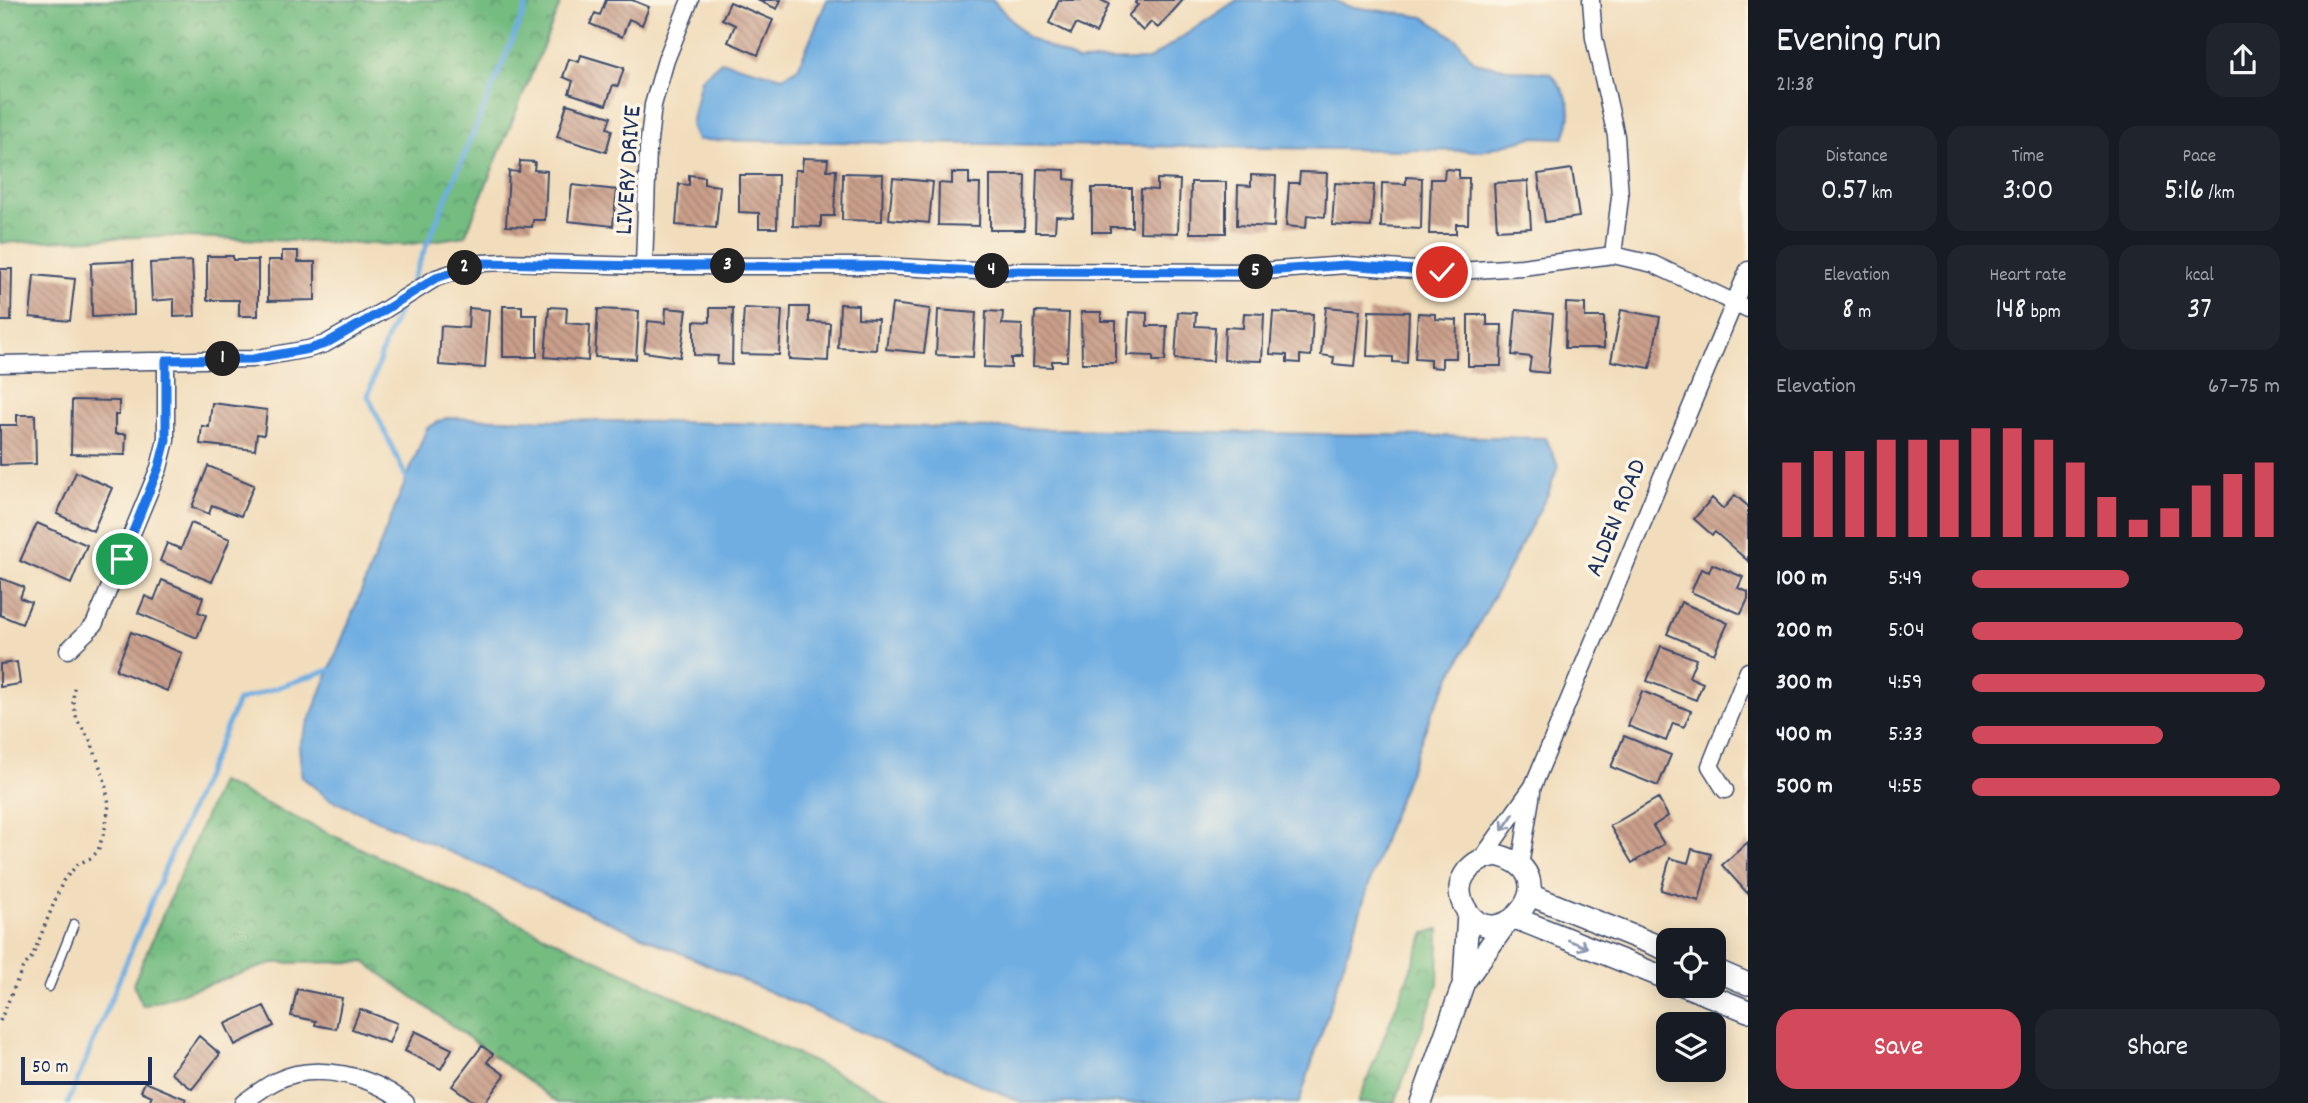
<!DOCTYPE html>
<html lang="en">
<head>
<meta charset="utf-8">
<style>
  body { margin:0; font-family:Dekko,sans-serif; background:#20242c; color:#f1f3f6; height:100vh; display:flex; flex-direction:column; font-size:26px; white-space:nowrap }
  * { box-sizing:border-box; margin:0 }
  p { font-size:23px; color:#9ea1a6 }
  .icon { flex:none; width:38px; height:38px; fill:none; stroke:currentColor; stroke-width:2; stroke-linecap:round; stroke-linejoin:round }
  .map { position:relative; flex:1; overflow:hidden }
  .details { display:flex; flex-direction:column; background:#171b24; width:560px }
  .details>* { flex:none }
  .fabs { position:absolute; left:1656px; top:928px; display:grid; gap:14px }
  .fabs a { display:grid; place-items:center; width:70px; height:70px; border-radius:14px; background:#171b24; box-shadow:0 4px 18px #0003; font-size:35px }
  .scale { position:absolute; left:21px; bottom:18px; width:131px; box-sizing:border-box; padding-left:7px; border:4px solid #1b2f5e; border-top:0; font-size:19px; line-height:24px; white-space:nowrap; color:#1b2f5e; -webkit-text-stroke:5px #fcf5e5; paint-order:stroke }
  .pin { position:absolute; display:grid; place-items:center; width:60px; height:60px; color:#fff; margin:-30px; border:4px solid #fff; border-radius:50%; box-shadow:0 2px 7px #0007 }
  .km { position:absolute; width:35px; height:35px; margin:-18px; border-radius:50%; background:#222; color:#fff; font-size:19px; line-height:35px; text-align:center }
  .round { display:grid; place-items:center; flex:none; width:74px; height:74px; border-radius:21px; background:#20242c }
  .headline { display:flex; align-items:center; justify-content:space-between; height:119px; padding:0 28px }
  h1 { font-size:38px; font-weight:600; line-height:52px }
  .metrics { display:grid; grid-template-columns:repeat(3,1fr); gap:10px; height:119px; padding:7px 28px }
  .metrics div { display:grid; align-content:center; border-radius:18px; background:#20242c; text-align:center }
  .metrics b { font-size:30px; font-weight:600 }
  .metrics small { font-size:19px; font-weight:400 }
  .metrics p { font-size:19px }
  .chart { height:196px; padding:14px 28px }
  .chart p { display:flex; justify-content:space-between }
  .chart svg { width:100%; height:126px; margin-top:7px; stroke:#d1495b; stroke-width:6 }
  .cta { display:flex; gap:14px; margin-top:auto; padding:14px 28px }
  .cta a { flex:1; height:80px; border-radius:21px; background:#d1495b; color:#fff; font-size:28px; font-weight:600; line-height:80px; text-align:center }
  .cta a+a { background:#20242c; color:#f1f3f6 }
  ul { padding:0 28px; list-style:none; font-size:23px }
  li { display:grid; grid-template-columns:112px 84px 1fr; align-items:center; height:52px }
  li i { height:18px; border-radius:9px; background:#d1495b }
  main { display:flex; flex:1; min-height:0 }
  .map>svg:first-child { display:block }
</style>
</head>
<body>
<main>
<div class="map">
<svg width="1748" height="1103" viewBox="0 0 1748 1103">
  <defs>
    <pattern id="forest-crowns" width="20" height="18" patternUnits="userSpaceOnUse" patternTransform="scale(1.75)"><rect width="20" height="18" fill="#74bc81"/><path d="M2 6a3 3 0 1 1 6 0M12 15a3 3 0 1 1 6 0" fill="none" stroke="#5e996d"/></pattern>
    <pattern id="building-back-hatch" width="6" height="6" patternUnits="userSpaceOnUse" patternTransform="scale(1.75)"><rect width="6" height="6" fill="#ca9f8a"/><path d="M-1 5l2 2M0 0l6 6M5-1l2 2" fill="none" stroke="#a38274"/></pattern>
  </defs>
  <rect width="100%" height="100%" fill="#fcf5e5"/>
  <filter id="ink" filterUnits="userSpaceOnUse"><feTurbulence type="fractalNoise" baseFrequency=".0143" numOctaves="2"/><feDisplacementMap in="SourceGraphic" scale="14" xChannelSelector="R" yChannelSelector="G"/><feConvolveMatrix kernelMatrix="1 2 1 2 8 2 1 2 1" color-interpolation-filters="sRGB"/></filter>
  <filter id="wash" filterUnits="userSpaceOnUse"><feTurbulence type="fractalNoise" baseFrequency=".00686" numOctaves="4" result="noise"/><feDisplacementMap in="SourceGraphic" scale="28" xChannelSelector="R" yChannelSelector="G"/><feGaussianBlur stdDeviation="1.57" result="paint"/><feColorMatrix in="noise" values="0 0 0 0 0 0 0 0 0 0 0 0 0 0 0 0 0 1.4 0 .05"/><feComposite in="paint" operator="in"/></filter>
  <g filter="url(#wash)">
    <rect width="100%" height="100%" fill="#f1ddbc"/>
    <path fill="url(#forest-crowns)" stroke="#487670" stroke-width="2" d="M0,0H562L465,236L404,245L158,236L0,243Z
      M220,782L900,1103H558L365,962L273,963L143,1006L133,984Z
      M1439,929L1438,984L1395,1103H1358L1425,933Z"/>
    <path fill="#6faee2" stroke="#456ea0" stroke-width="2" d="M827,0H993L1027,37L1078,61L1148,60L1237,0H1334L1347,6L1424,17L1458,40L1474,62L1513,70L1551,73C1569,97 1576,108 1564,138L1533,137L1481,151L697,140L691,125L701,79L721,61L783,77L798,68Z
      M446,418L1546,438L1558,466L1547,496L1432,712L1384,838L1299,1103H1023L329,799L302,777L299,746L427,428Z"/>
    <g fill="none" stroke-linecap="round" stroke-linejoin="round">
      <path stroke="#6faee2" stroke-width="5" d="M407,292L529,0
        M402,304L385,343L368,396L407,479
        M68,1103L174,847L238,701L329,670"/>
    </g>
    <g id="blocks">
      <path fill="url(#building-back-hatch)" d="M606,0H632L649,7L642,25L629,19L622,37L590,24L595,13L600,15Z
        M757,0H781L777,9Z
        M1059,0H1101L1109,4L1096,33L1076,24L1071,34L1049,23Z
        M1138,0H1183L1158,28L1151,22L1143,31L1128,16L1138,5L1135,3Z
        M730,2L773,20L758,55L728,42L735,25L722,19Z
        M581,55L624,68L618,86L613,85L606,105L569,93L573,81L563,77L569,59L579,62Z
        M567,104L611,117L607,128L612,130L606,152L557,137Z
        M803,158L828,159L827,170H836L834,216H821V227L793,226L795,170H802Z
        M520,161L535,162L534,170L547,171L545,220H533L532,227L506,226L509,171L519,172Z
        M1037,169L1065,170V179L1075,180L1073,217L1056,216L1055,232H1035Z
        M1445,169L1459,170V178H1469L1468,224H1456V234H1429L1431,179H1444Z
        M1572,169L1579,217L1545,222L1538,174Z
        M1300,172L1327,173L1325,217L1307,215L1306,228L1286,226L1289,183H1299Z
        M843,173L883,174L882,221L842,220Z
        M952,173H969V184H980L979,226L938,225L939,183L952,184Z
        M689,175L704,177V184L720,186L716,228L676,225L679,184L689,185Z
        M739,175H778L777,228H759V213L739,212Z
        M990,175H1025L1024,230H990Z
        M1251,175L1276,176L1274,227L1237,225L1238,185L1251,186Z
        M1406,177L1422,178L1421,229L1381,227L1382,183L1406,184Z
        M893,178L933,182L929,223L889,219Z
        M1157,179L1180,180L1178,233L1140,232L1141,189L1157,190Z
        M1528,181L1531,228L1497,230L1494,183Z
        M1191,182H1226V233H1190Z
        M1335,183L1374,185L1371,227L1332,225Z
        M572,185L617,190L613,226L568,221Z
        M1092,188H1132V227H1110V232H1092Z
        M282,251H298V262H315V300L268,301V260H282Z
        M207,256H233V260H258V316H239V300H207Z
        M133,261L134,315L92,317L91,263Z
        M192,261L195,316L174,317V299L152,301L150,263Z
        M0,269H12L11,321H0Z
        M34,275L75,279L70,321L30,317Z
        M1566,303L1585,304V317H1604V348H1565Z
        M840,304L858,305V318L878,319L876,350L838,348Z
        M892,304L930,309L924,353L886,349Z
        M503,306H522V315H537V357H503Z
        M549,307L567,308L566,323L590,325L588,361L545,357Z
        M791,307H809V322L830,323L828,361L789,359Z
        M1326,307L1360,310L1354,366L1333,364L1334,357L1321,355Z
        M469,308L489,310L485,368L439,365L441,326L468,328Z
        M666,308L687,310L680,357L644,352L648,321L665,323Z
        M710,308H733L732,365L717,364L718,356L694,355V321L710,322Z
        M744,308L782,310L779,355L741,354Z
        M598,309L639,311L636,359L595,357Z
        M938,310L976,313L973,357L936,355Z
        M1516,310L1553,314L1548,373L1529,371L1531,357L1512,355Z
        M1621,310L1660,317L1650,368L1611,361Z
        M986,311L1003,312L1002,324L1022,325L1021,358H1011V368L984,367Z
        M1369,311L1409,312L1407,363L1393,362V357L1367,356Z
        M1035,312L1069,313L1067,361H1052V367L1033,366Z
        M1081,312H1101V321H1116V363H1082Z
        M1129,312L1147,313V326H1167L1165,361H1153V356L1127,355Z
        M1178,312L1196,313L1195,326L1215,327L1213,361L1175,359Z
        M1273,312L1313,314L1311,356L1300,355V363L1287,362V355L1270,354Z
        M1244,313L1264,314L1262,361L1224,360L1225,327L1243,328Z
        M1418,313L1435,314V319L1457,320L1456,358H1442V368L1430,367V359L1415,358Z
        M1468,315H1487V325H1502L1501,366H1468Z
        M72,400L119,401V415H115V434H126L125,455L71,454Z
        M212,403L267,410L264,435L257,434L255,450L200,444L202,426L209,427Z
        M17,415H35L36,464L0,465V425H17Z
        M208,466L254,485L241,516L212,505L209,514L192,507Z
        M76,472L112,488L93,531L57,514Z
        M1735,495L1748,506V561L1715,532L1712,535L1694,519L1712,498L1723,509Z
        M37,523L87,545L71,584L20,561Z
        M191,523L230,539L212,582L160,561L167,543L181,549Z
        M1712,564L1743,577L1738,588L1748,592V599L1741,614L1691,592L1701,569L1709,572Z
        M0,578L24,587L20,598L31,602L22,624L0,615Z
        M162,580L203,597L198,612L206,615L197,638L138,613L145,596L154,600Z
        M1681,602L1728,623L1714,654L1667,634Z
        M131,632L182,653L167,691L116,670Z
        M1661,646L1696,659L1689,677L1703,683L1696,700L1647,681Z
        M17,662L20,684L0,687V664Z
        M1642,691L1691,711L1684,727L1673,723L1666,741L1628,726Z
        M1624,736L1671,755L1658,786L1611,767Z
        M1658,798L1668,816L1653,826L1664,844L1632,863L1610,826Z
        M1748,842V894L1722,865Z
        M1692,849L1711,854L1699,901L1661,890L1670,858L1688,863Z
        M297,989L342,998L336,1029L315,1025L316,1021L291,1016Z
        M264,1006L274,1026L235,1045L225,1024Z
        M360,1009L397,1023L389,1043L352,1029Z
        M415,1031L452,1049L441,1069L405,1051Z
        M199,1036L220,1054L192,1089L171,1073Z
        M482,1046L493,1054L487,1062L505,1075L484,1103H476L452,1086Z
        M145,1082L186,1099L184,1103H149L152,1096L141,1091Z"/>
    </g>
  </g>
  <g filter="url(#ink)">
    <use href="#blocks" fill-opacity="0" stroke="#3b496c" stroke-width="2"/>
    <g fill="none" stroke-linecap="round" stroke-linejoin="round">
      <g stroke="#3b496c" stroke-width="11">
        <path id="lane" d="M49,987L74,924"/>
      </g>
      <g stroke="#3b496c" stroke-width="19">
        <path id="street" d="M1591,0L1594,38L1616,136L1620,197L1613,255
          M644,266L648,149L653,105L666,60L690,0
          M0,364L252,359L308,349L325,344L383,311L436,278L482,263L505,262L644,266H881L976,271L1250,272L1346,265L1442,272L1522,267L1613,255L1653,264L1748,309
          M68,650L94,625L159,468L166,440V360
          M1725,790L1710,766L1748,671
          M1482,858L1533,786L1748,270
          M1520,866L1532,792
          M243,1103C254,1095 264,1087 276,1081C316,1061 372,1076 406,1103"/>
      </g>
      <g stroke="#3b496c" stroke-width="24">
        <path id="secondary" d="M1496,855C1573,872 1500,961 1467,911C1449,884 1468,861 1496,855Z
          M1530,895L1668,950
          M1515,918L1668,979
          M1713,969L1748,984
          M1464,982L1507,922
          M1683,985L1748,1011
          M1421,1103L1464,982L1468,913"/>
      </g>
      <path stroke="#3b496c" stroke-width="3.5" stroke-dasharray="2 5" stroke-linecap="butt" d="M0,1021L22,969L32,957L63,881L78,864L91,858L98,851L106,825L109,804L104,778L91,742L77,720L73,702L74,685"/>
      <use href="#lane" stroke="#fff" stroke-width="8"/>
      <use href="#street" stroke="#fff" stroke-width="16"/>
      <use href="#secondary" stroke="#fff" stroke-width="21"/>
    </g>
    <defs><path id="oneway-shaft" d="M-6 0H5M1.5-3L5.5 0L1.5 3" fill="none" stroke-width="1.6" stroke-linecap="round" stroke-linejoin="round" transform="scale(1.75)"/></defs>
    <g stroke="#8d97ae">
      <use href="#oneway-shaft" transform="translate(1508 822) rotate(125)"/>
      <use href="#oneway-shaft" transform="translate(1578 944) rotate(22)"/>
    </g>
  </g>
  <g fill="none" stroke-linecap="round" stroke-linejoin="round" filter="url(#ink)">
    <g stroke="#fff" stroke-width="14">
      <path id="route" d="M122,559L159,467L166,440V360L253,359L309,349L325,344L383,311L436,278L482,263L644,266H881L976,271L1250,272L1346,265L1442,272"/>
    </g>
    <use href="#route" stroke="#1a73e8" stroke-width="9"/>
  </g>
  <g text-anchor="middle" stroke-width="7" stroke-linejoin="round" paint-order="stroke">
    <g font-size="26" fill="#1b2f5e" stroke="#fcf5e5">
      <text transform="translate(626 170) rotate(-86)" y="9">LIVERY DRIVE</text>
      <text transform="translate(1614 517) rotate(-68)" y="9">ALDEN ROAD</text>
    </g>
  </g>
</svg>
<div class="fabs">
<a><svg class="icon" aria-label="locate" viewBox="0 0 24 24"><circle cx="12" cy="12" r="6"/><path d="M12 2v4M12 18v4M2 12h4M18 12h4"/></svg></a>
<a><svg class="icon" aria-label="layers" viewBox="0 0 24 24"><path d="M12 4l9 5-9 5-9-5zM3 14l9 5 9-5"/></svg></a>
</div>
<div class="scale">50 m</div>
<div class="pin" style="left:122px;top:559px;background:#1e9e55"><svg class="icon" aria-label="arrive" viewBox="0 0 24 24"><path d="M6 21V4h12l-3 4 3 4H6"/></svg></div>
<div class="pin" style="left:1442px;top:272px;background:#d93025"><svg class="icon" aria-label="check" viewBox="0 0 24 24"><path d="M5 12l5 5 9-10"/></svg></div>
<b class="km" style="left:223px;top:359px">1</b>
<b class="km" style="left:465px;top:268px">2</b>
<b class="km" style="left:728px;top:266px">3</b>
<b class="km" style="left:992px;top:271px">4</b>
<b class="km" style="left:1256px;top:272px">5</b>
</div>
<section class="details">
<div class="headline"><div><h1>Evening run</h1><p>21:38</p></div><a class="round"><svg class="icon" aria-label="share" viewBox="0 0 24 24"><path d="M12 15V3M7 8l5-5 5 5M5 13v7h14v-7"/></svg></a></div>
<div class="metrics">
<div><p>Distance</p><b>0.57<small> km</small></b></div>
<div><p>Time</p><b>3:00</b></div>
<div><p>Pace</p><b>5:16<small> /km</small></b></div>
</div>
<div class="metrics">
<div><p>Elevation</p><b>8<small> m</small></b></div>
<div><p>Heart rate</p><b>148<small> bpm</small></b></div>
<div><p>kcal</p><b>37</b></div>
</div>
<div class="chart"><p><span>Elevation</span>67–75 m</p>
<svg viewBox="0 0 160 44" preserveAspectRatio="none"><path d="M5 44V18M15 44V14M25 44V14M35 44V10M45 44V10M55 44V10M65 44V6M75 44V6M85 44V10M95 44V18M105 44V30M115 44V38M125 44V34M135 44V26M145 44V22M155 44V18"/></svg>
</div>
<ul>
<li><b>100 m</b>5:49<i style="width:51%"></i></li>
<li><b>200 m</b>5:04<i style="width:88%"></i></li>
<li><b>300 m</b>4:59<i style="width:95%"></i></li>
<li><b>400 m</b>5:33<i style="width:62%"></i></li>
<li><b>500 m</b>4:55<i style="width:100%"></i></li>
</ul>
<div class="cta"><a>Save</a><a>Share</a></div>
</section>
</main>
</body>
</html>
